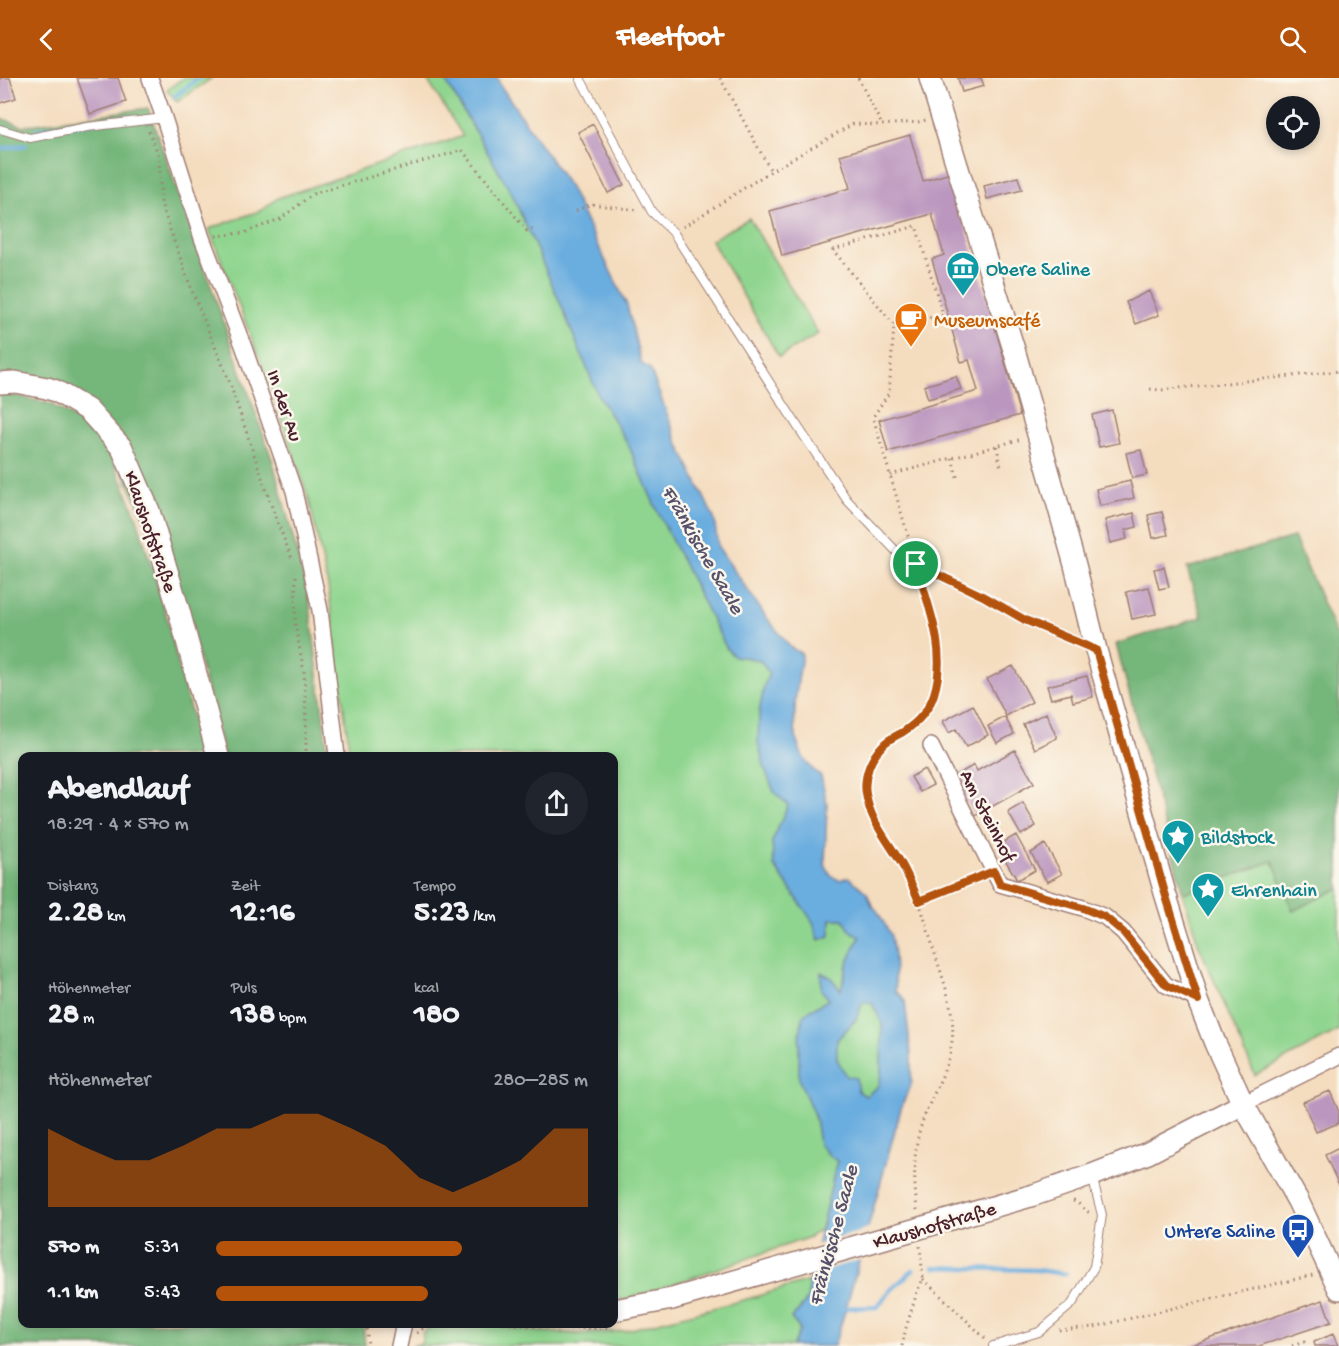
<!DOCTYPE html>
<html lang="de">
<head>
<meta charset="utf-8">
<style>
  body { margin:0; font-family:"Gochi Hand",sans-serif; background:#20242c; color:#f1f3f6; height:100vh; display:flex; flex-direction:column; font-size:22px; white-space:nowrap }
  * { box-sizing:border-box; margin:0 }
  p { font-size:20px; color:#9ea1a6 }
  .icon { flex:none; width:33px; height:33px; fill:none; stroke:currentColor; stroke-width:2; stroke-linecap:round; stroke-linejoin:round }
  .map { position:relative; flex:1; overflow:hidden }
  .details { position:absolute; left:18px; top:674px; width:600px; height:576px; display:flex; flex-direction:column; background:#171b24; border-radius:12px; box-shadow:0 3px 9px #0003 }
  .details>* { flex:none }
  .tools { position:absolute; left:1266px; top:18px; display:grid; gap:12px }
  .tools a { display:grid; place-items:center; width:54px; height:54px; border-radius:50%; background:#171b24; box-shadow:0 3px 9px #0003; font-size:30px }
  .pin { position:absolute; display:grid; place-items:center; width:51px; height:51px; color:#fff; margin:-26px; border:3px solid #fff; border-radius:50%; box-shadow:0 2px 6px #0007 }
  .round { display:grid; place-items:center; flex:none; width:63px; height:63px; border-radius:32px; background:#20242c }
  .summary { display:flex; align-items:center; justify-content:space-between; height:102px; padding:0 30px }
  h1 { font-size:33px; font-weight:700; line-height:45px }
  .metrics { display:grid; grid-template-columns:repeat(3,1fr); gap:9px; height:102px; padding:6px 30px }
  .metrics div { display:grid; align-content:center }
  .metrics b { font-size:30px; font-weight:700 }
  .metrics small { font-size:16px; font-weight:400 }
  .metrics p { font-size:16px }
  .chart { height:168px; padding:12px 30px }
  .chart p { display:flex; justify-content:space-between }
  .chart svg { width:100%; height:108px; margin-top:6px; fill:#b45309; opacity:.7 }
  ul { padding:0 30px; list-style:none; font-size:20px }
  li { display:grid; grid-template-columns:96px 72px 1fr; align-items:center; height:45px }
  li i { height:15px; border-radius:8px; background:#b45309 }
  header { display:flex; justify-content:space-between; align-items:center; height:78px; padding:0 30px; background:#b45309; color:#fff; font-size:27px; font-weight:700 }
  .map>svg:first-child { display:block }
</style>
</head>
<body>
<header><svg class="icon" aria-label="back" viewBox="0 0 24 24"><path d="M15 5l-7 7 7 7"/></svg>Fleetfoot<svg class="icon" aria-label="search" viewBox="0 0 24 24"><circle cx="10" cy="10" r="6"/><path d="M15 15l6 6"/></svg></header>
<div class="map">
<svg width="1339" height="1268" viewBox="0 0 1339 1268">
  <rect width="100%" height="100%" fill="#fbf7ec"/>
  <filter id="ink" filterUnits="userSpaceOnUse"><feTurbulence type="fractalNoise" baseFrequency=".0167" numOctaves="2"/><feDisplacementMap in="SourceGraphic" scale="12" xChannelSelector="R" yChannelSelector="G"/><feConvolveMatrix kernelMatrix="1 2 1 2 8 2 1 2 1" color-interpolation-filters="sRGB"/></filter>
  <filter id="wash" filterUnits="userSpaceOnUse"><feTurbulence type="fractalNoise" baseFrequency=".008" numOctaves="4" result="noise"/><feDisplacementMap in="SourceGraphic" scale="24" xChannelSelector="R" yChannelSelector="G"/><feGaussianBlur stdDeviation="1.35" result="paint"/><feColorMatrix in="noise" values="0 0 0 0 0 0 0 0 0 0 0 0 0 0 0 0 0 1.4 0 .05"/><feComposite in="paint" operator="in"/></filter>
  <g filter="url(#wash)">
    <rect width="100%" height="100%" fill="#f4dcbe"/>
    <path fill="#90d58f" stroke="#6d7a5d" stroke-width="1.5" d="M183,0H212L177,24L167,12Z
      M426,0H444L512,116L559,222L598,317L628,366L658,435L727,571L734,578L750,580L761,583L769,595L764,609L789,726L772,764L774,788L814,844L819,862L830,858L831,841H843L850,852L860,859L847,886L841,912L830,899L829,921L799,1002C804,1014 811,1026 814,1038C821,1062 813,1067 837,1083L821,1151L810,1159L629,1221L614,1222V678H350L328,508L309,422L271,310L209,151L262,132L278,120L463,58Z
      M749,140L818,256L779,279L711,162Z
      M1273,783L1293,832L1339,810V953L1255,997L1199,868L1183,815Z
      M862,924L872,925L882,945L881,996L878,1008L866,1019C850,1008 831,983 837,963C840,955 851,949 856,941C859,936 860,929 862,924Z
      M809,1203C810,1223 804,1226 791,1240L800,1251L792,1268H412L422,1265L423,1254L438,1245H487L530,1253L581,1256L624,1253L744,1222Z"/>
    <path fill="#74b67a" stroke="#5f6a52" stroke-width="1.5" d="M148,30L273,384L309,520L328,678H224L186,531L92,327L0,297V40L23,48Z
      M0,317H14L50,326L79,343L111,377L136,437L166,536L183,606L203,678H22V1245H363L365,1268H0Z
      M1294,459L1339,563V810L1293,833L1273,783L1183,815L1116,566L1202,539L1187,490Z"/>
    <path fill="#6baddf" stroke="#5a6685" stroke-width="1.5" fill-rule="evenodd" d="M444,0H498L500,7L570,110L627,227L641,285L650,291L679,367L714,440L718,469L766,539L791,570L802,576C797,615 781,672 821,698L827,726L825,787L831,798L839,802L849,799L867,815L872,827L878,834L891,858L894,877L896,914L901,917L905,923L911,976V1007L902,1027L846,1230L834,1268H792L800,1251L791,1240C804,1227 810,1223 809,1203L837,1083L830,1078L819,1066L815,1039L799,1002V962L803,937L829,921L821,912V894L830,899L841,912L847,886L860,859L850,852L843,841H831L830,858L819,862L813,844L774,787L772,764L788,727L774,714L765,691L758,665L759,635L764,609L769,595L761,583L750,580L734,578L727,571L658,435L628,366L598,317L559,222L512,116ZM863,924L872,925L882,946L881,996L878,1008L866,1018L858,1013L856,1000L846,998L837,981V962L856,941Z"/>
    <path fill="#f4dcbe" d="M871,1150L863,1181L807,1197L815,1167Z"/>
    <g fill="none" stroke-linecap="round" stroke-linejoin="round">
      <path stroke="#6baddf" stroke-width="4.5" d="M175,18L199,0
        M36,52L122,40
        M0,71L26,67
        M934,1189L1037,1192L1066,1196
        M841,1230L877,1229L891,1212L913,1192"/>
    </g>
    <g id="blocks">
      <path fill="#bb97bf" d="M0,0H10L16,20L0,25Z
        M77,0H118L126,24L90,36Z
        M958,0H981L984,8L962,14Z
        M593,46L624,107L608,115L578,54Z
        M910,57L923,103L951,95L1020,337L888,374L879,342L978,313L969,282L961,284L932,181L944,177L932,136L782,178L770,133L850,110L840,77Z
        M1018,99L1022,112L987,121L984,108Z
        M1149,213L1159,237L1136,246L1126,224Z
        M956,298L961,311L928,321L924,308Z
        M1112,332L1119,365L1099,369L1092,337Z
        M1141,372L1147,397L1132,400L1126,375Z
        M1130,403L1134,420L1100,428L1096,411Z
        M1162,434L1168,457L1153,460L1148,437Z
        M1134,435L1137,449L1125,452L1127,461L1110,465L1105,442Z
        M1164,489L1169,509L1159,511L1154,491Z
        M1149,509L1156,536L1132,541L1126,514Z
        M1013,588L1032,624L1006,638L987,601Z
        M1087,598L1093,619L1073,624L1071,616L1051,621L1047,608Z
        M973,627L988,657L966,669L956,651L949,655L943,643Z
        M1046,635L1057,660L1035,671L1023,646Z
        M1005,639L1014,656L997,665L988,648Z
        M1015,672L1034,705L975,738L953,699L974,687L977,693Z
        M924,691L933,707L920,714L911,699Z
        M1023,725L1036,748L1021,757L1008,734Z
        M1016,757L1035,792L1017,802L997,768Z
        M1045,766L1062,796L1047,804L1031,775Z
        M1330,1013L1339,1034V1045L1316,1054L1303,1024Z
        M1339,1070V1107L1325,1077Z
        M1323,1222L1331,1244L1259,1268H1189Z
        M1333,1256L1338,1268H1315L1314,1264Z"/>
    </g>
  </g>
  <g filter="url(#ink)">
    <use href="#blocks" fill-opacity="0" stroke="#9f7e74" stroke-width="1.5"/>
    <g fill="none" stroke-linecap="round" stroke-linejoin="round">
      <g stroke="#9f7e74" stroke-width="10">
        <path id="lane" d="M580,0L652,134L673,154L798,349L847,422L897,474L916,487L985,519L1025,542L1092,570
          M0,51L30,60L87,49L164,40
          M993,1268L1039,1254L1072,1226L1094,1189L1102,1137L1092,1098"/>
      </g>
      <g stroke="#9f7e74" stroke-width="18">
        <path id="street" d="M150,0L164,40L202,160L243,267L294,413L320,532L337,678
          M931,668L1000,806L1083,830L1105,839L1123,854L1166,907L1198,922
          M1243,1026L1339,978
          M399,1268L404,1245"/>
      </g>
      <g stroke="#9f7e74" stroke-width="24">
        <path id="secondary" d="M930,0L1015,275L1075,487L1096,572L1165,815L1198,922L1215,965L1243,1026L1298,1123L1339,1211
          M0,305L15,304L47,310L56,313L88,332L122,370L149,433L179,533L218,678
          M941,1144L1034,1117L1092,1097L1148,1075L1243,1026
          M614,1232L672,1221"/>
      </g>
      <path stroke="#9f7e74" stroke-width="3" stroke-dasharray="1.5 4.5" stroke-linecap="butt" d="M720,0L771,93
        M858,0L882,47
        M149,53L159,78L161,126L192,213L228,300L276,441L293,483
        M576,133L591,126L638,132
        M683,149L771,93L853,46L882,47L918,44L926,42
        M216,158L244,155L280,141L313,116L462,72L527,153L535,150
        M894,247L943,237L916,148L833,172L894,247L889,315L873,339L912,471
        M1150,311L1161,312L1339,293
        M997,368L1001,391
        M952,380L958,402
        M890,397L1022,361
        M296,498L295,546L304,594L306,640V678
        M919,823L981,798
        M1073,1123C1081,1125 1084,1134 1092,1135
        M917,1132C914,1102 912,1071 923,1042C936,1006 957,980 952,939C949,916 941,895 934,873C927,850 921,826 911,804C896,772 865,744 866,707C866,663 905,660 926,632C953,597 931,538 920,501
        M923,1201L987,1262
        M366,1245L368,1268
        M504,1245L556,1251L610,1250
        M1059,1252L1094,1249L1313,1197
        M417,1255L430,1245
        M902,1268L906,1250L917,1214L923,1201L920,1168
        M1292,1268L1304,1264L1306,1268"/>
      <use href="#lane" stroke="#fff" stroke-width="8"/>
      <use href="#street" stroke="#fff" stroke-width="15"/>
      <use href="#secondary" stroke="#fff" stroke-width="21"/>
      <g stroke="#9f7e74" stroke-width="24" stroke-linecap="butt">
        <path id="secondary-bridge" d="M672,1221L941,1144"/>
      </g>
      <use href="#secondary-bridge" stroke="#fff" stroke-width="21"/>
    </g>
  </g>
  <g fill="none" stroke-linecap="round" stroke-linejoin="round" filter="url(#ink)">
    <g stroke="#fff" stroke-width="12">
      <path id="route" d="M916,486L985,519L1025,542L1096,572L1165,815L1198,922L1166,907L1123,854L1105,839L1083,830L1000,806L994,793L919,823C913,810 908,797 901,785C888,763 870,743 866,716C863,698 871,679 884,666C889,661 896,658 903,654C917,645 929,632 934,616C948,573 928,527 916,486Z"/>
    </g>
    <use href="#route" stroke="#b45309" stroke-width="8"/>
  </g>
  <defs>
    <g id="museum-pin" transform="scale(1.725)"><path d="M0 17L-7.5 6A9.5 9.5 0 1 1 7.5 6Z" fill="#0f9aa8" stroke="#fbf7ec"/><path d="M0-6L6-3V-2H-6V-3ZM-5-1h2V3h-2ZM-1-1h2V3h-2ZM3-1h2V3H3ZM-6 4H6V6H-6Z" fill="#fff"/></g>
    <g id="cafe-pin" transform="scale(1.725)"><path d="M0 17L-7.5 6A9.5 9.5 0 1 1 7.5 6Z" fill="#e8710a" stroke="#fbf7ec"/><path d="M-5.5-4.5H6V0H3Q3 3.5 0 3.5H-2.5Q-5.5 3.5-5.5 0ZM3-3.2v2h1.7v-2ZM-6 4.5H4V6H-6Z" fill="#fff"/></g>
    <g id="sight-pin" transform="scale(1.725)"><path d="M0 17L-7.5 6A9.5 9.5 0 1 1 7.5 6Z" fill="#0f9aa8" stroke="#fbf7ec"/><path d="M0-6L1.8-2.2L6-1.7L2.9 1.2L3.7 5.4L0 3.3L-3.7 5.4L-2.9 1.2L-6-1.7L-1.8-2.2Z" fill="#fff"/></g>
    <g id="bus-pin" transform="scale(1.725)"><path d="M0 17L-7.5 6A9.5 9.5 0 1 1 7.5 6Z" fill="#1a4fb4" stroke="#fbf7ec"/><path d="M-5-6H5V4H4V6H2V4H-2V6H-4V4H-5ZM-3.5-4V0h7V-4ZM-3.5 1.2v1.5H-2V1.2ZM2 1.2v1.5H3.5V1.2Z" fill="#fff"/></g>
  </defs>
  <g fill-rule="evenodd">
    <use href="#museum-pin" x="963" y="190"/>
    <use href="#cafe-pin" x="911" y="241"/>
    <use href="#sight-pin" x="1178" y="758"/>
    <use href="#sight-pin" x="1208" y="811"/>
    <use href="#bus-pin" x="1298" y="1152"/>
  </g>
  <g text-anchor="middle" stroke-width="5" stroke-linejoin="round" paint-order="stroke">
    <g font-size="20" fill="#0d838f" stroke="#fbf7ec" text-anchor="start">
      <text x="986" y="197">Obere Saline</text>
      <text x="1201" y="765">Bildstock</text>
      <text x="1231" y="818">Ehrenhain</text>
    </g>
    <g font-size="20" fill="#c56008" stroke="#fbf7ec" text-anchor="start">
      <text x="934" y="248">Museumscafé</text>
    </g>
    <g font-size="20" fill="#4a1f2b" stroke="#fbf7ec">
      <text transform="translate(286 327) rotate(71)" y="7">In der Au</text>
      <text transform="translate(152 453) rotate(71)" y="7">Klaushofstraße</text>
      <text transform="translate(989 737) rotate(63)" y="7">Am Steinhof</text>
      <text transform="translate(934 1146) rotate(-16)" y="7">Klaushofstraße</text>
    </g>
    <g font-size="20" fill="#164399" stroke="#fbf7ec" text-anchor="end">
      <text x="1275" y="1159">Untere Saline</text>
    </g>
    <g font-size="21" font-style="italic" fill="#56516a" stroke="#fbf7ec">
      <text transform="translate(704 471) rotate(60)" y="7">Fränkische Saale</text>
      <text transform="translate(832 1157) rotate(-75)" y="7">Fränkische Saale</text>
    </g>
  </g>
</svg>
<div class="tools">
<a><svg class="icon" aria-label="locate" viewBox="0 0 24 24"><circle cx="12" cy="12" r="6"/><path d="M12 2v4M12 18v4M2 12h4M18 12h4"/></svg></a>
</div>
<div class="pin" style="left:916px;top:486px;background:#1e9e55"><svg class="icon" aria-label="arrive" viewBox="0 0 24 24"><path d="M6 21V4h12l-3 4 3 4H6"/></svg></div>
<section class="details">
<div class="summary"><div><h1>Abendlauf</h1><p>18:29 · 4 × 570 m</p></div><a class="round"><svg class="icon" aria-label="share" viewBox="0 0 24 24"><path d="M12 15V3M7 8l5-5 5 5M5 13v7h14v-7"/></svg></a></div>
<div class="metrics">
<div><p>Distanz</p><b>2.28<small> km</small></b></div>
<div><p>Zeit</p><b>12:16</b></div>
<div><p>Tempo</p><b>5:23<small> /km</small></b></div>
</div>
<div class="metrics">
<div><p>Höhenmeter</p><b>28<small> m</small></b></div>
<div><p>Puls</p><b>138<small> bpm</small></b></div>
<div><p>kcal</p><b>180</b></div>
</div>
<div class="chart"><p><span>Höhenmeter</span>280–285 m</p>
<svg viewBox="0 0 160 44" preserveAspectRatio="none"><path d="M0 44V12L10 19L20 25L30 25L40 19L50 12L60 12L70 6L80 6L90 12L100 19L110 32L120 38L130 32L140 25L150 12L160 12V44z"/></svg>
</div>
<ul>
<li><b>570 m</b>5:31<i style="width:66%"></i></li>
<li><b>1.1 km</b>5:43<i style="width:57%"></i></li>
</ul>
</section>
</div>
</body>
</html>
